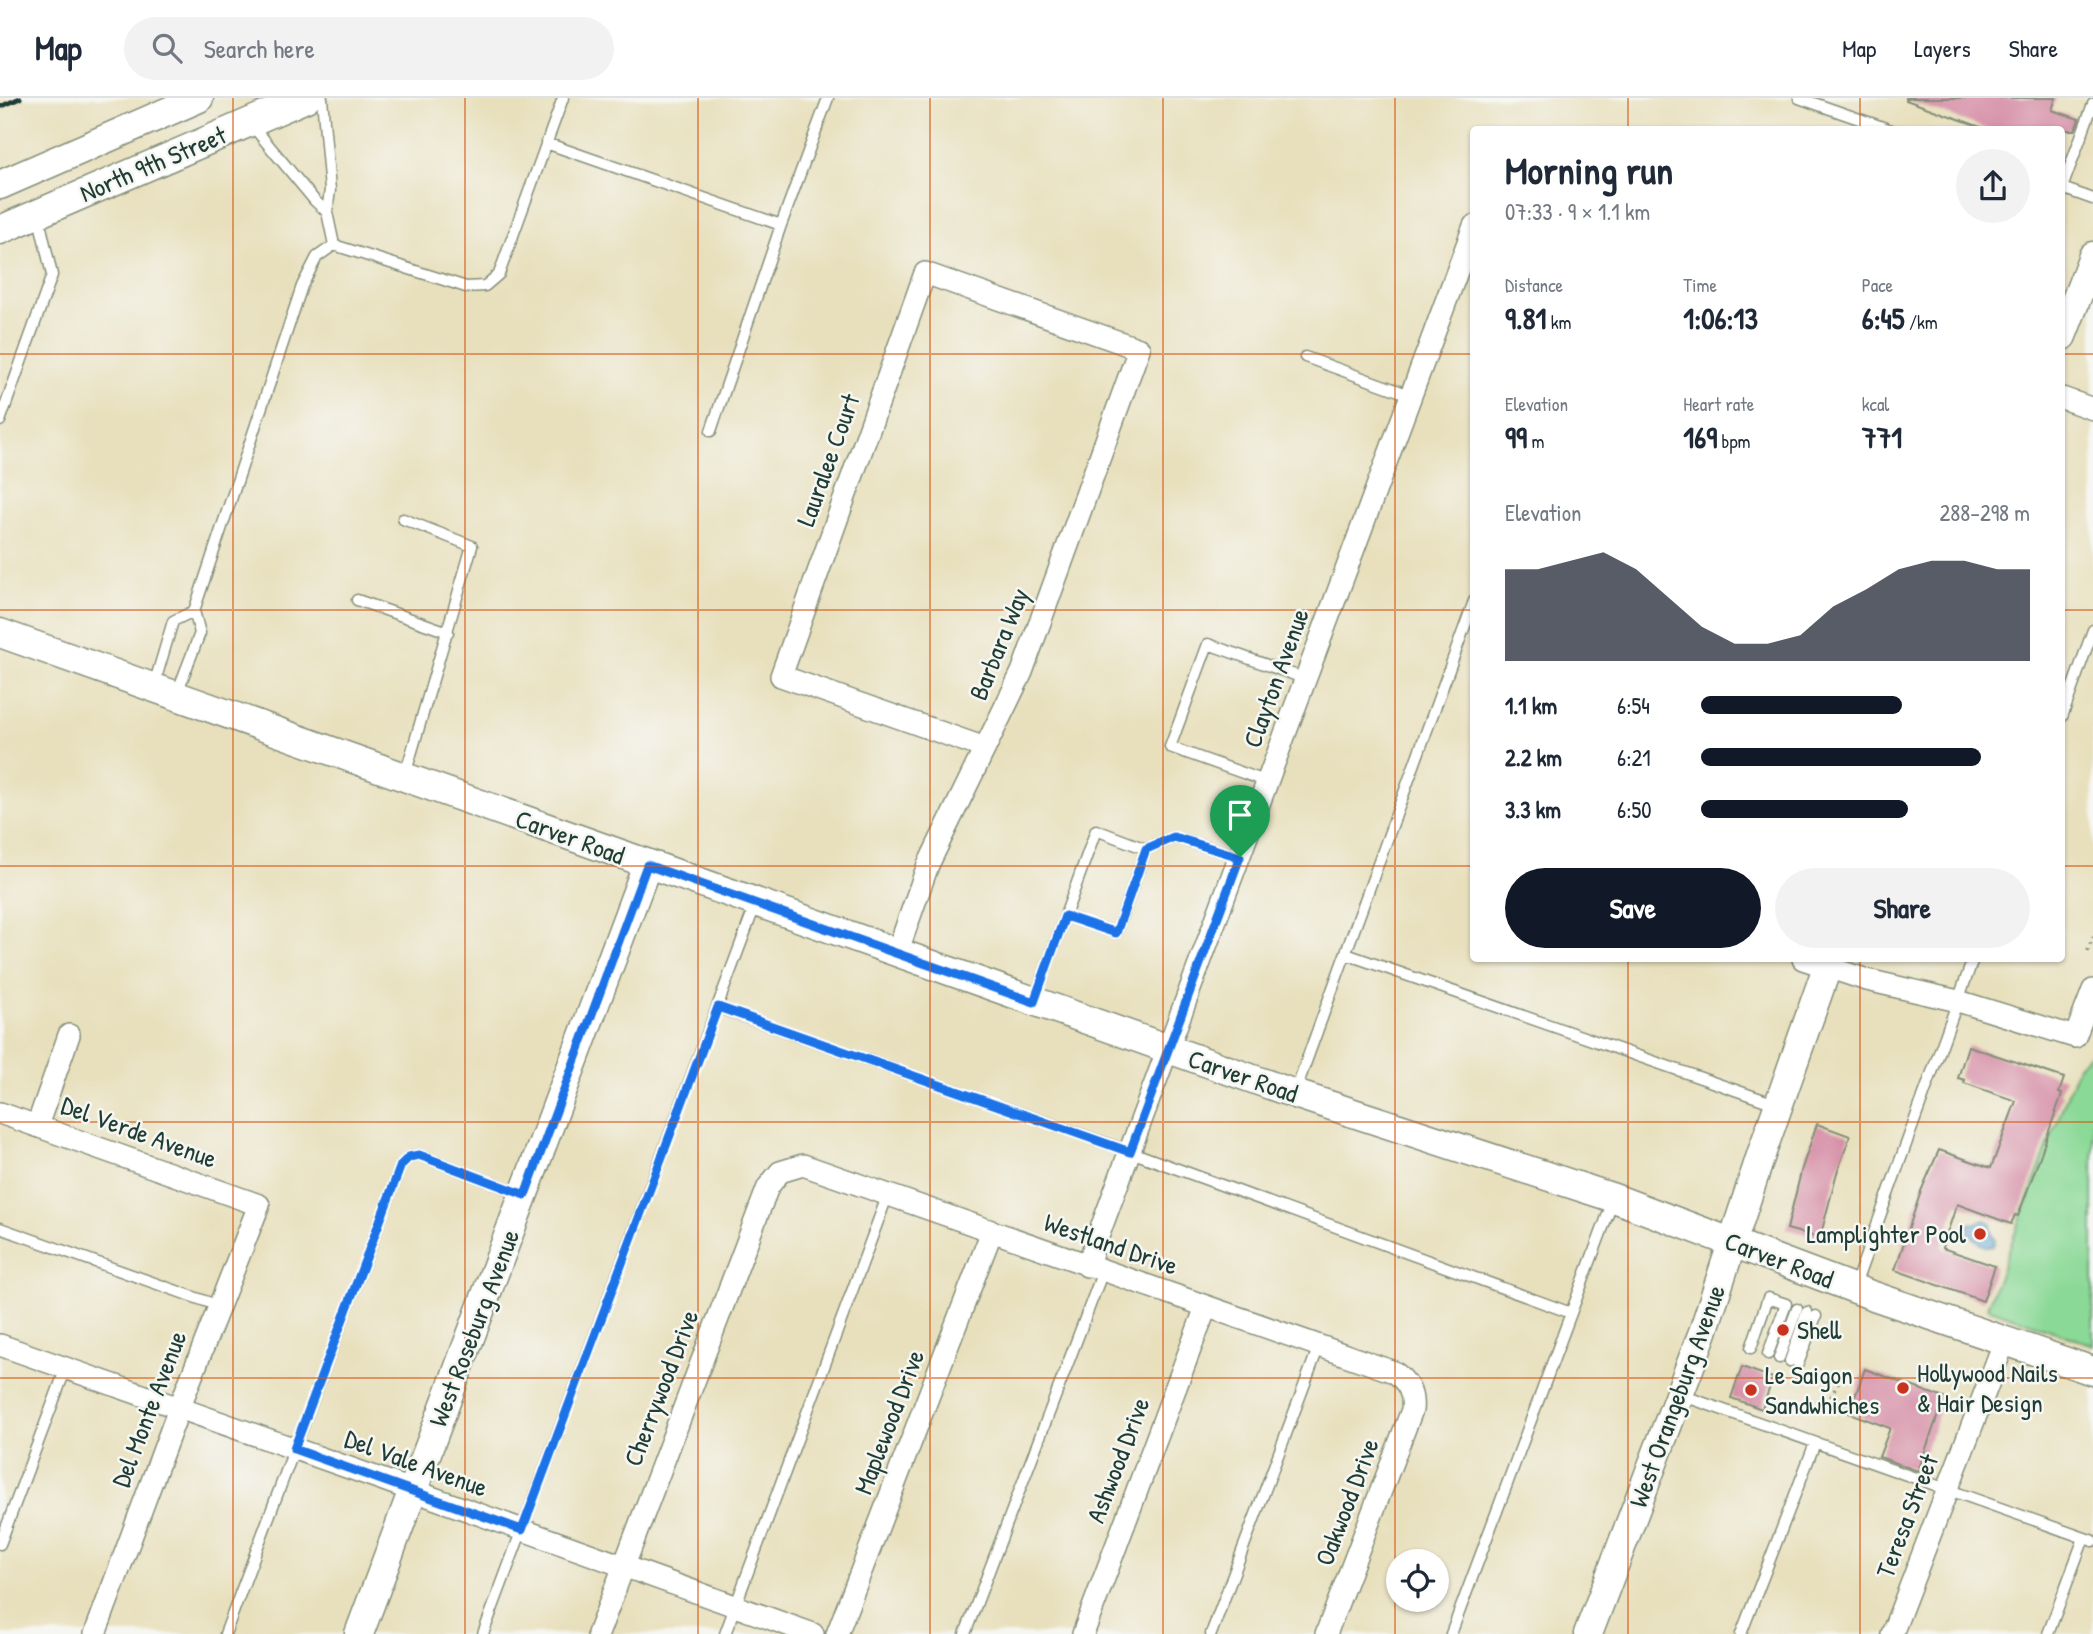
<!DOCTYPE html>
<html lang="en">
<head>
<meta charset="utf-8">
<style>
  body { margin:0; font-family:"Patrick Hand",sans-serif; background:#f2f2f3; color:#1f2937; height:100vh; display:flex; flex-direction:column; font-size:26px; white-space:nowrap }
  * { box-sizing:border-box; margin:0 }
  p { font-size:23px; color:#747a83 }
  .icon { flex:none; width:38px; height:38px; fill:none; stroke:currentColor; stroke-width:2; stroke-linecap:round; stroke-linejoin:round }
  .map { position:relative; flex:1; overflow:hidden }
  .drawer { position:absolute; left:1470px; top:28px; width:595px; height:836px; display:flex; flex-direction:column; background:#fff; border-radius:7px; box-shadow:0 2px 5px #0004 }
  .drawer>* { flex:none }
  .controls { position:absolute; left:1386px; top:1451px; display:grid; gap:14px }
  .controls a { display:grid; place-items:center; width:63px; height:63px; border-radius:50%; background:#fff; box-shadow:0 2px 5px #0004; font-size:35px }
  .pin { position:absolute; display:grid; place-items:center; width:60px; height:60px; color:#fff; margin:-72px -30px; border-radius:50% 50% 50% 0; rotate:-45deg; box-shadow:0 0 7px #0007 }
  .pin .icon { rotate:45deg }
  .round { display:grid; place-items:center; flex:none; width:74px; height:74px; border-radius:37px; background:#f2f2f3 }
  .headline { display:flex; align-items:center; justify-content:space-between; height:119px; padding:0 35px }
  h1 { font-size:38px; font-weight:800; line-height:52px }
  .metrics { display:grid; grid-template-columns:repeat(3,1fr); gap:10px; height:119px; padding:7px 35px }
  .metrics div { display:grid; align-content:center }
  .metrics b { font-size:30px; font-weight:800 }
  .metrics small { font-size:19px; font-weight:400 }
  .metrics p { font-size:19px }
  .chart { height:196px; padding:14px 35px }
  .chart p { display:flex; justify-content:space-between }
  .chart svg { width:100%; height:126px; margin-top:7px; fill:#111827; opacity:.7 }
  .button { display:flex; gap:14px; margin-top:auto; padding:14px 35px }
  .button a { flex:1; height:80px; border-radius:42px; background:#111827; color:#fff; font-size:28px; font-weight:800; line-height:80px; text-align:center }
  .button a+a { background:#f2f2f3; color:#1f2937 }
  ul { padding:0 35px; list-style:none; font-size:23px }
  li { display:grid; grid-template-columns:112px 84px 1fr; align-items:center; height:52px }
  li i { height:18px; border-radius:9px; background:#111827 }
  header { display:flex; align-items:center; gap:42px; box-sizing:border-box; height:98px; padding:0 35px; background:#fff; border-bottom:2px solid #e0e1e3 }
  header strong { font-size:33px }
  nav { display:flex; gap:38px; margin-inline-start:auto; font-size:24px }
  .search { width:490px; height:63px; background:#f2f2f3; display:flex; align-items:center; gap:18px; box-sizing:border-box; padding:0 24px; border-radius:38px; color:#747a83; font-size:26px }
  .map>svg:first-child { display:block }
</style>
</head>
<body>
<header>
<strong>Map</strong>
<div class="search"><svg class="icon" aria-label="search" viewBox="0 0 24 24"><circle cx="10" cy="10" r="6"/><path d="M15 15l6 6"/></svg>Search here</div>
<nav><a>Map</a><a>Layers</a><a>Share</a></nav>
</header>
<div class="map">
<svg width="2093" height="1536" viewBox="0 0 2093 1536">
  <rect width="100%" height="100%" fill="#f6f6f2"/>
  <filter id="ink" filterUnits="userSpaceOnUse"><feTurbulence type="fractalNoise" baseFrequency=".0143" numOctaves="2"/><feDisplacementMap in="SourceGraphic" scale="14" xChannelSelector="R" yChannelSelector="G"/><feConvolveMatrix kernelMatrix="1 2 1 2 8 2 1 2 1" color-interpolation-filters="sRGB"/></filter>
  <filter id="wash" filterUnits="userSpaceOnUse"><feTurbulence type="fractalNoise" baseFrequency=".00686" numOctaves="4" result="noise"/><feDisplacementMap in="SourceGraphic" scale="28" xChannelSelector="R" yChannelSelector="G"/><feGaussianBlur stdDeviation="1.57" result="paint"/><feColorMatrix in="noise" values="0 0 0 0 0 0 0 0 0 0 0 0 0 0 0 0 0 1.4 0 .05"/><feComposite in="paint" operator="in"/></filter>
  <g filter="url(#wash)">
    <rect width="100%" height="100%" fill="#e8e0bd"/>
    <path fill="#8bd997" stroke="#558b66" stroke-width="2" d="M2093,954V1247L1987,1210L2078,968Z"/>
    <path fill="#5ea4d3" stroke="#3e7084" stroke-width="2" d="M1985,1121L1991,1125V1134L1995,1142L1993,1148C1982,1152 1979,1140 1969,1137L1966,1132L1969,1126L1977,1125Z"/>
    <g id="blocks">
      <path fill="#d58ca5" d="M1906,0H2056L2052,12L2079,21L2075,32H1989L1906,2Z
        M1968,948L2064,980L2059,995L2062,996L2038,1064L2018,1118L2015,1117L2011,1126L1957,1106L1942,1150L1995,1168L1983,1203L1895,1172L1921,1093L1939,1052L1991,1070L2016,1003L1964,985L1965,982L1958,980Z
        M1817,1026L1850,1038L1836,1078L1820,1140L1787,1131L1802,1070Z
        M1742,1269L1773,1280L1762,1311L1731,1300Z
        M1865,1271L1944,1300L1918,1373L1879,1359L1890,1330L1849,1315Z"/>
    </g>
  </g>
  <g filter="url(#ink)">
    <use href="#blocks" fill-opacity="0" stroke="#848e78" stroke-width="2"/>
    <g fill="none" stroke-linecap="round" stroke-linejoin="round">
      <g stroke="#848e78" stroke-width="13">
        <path id="lane" d="M322,0L330,92L327,114L334,147
          M1799,0L1891,32
          M251,26L315,103L327,114
          M546,45L781,127L711,333
          M2062,90L2093,6
          M2062,90L2093,101
          M781,127L828,0
          M1305,259L1410,297
          M0,323L52,177L38,116
          M403,421L472,448L405,677
          M357,502L448,534
          M194,513L302,188L317,159L334,147L466,189L485,188L499,176L563,0
          M154,587L173,523L194,513L200,535L177,595
          M2062,619L2093,532
          M1268,684L1170,649L1208,546L1306,581
          M1065,818L1116,835L1146,751
          M1346,856L1778,1007
          M1035,901L1096,732L1146,751L1174,739L1240,759
          M717,909L1131,1054L1571,1215
          M1295,994L1474,503
          M0,1130L219,1208
          M1854,1190L1973,861
          M1751,1250L1768,1200L1786,1206L1768,1256
          M1779,1260L1797,1211
          M1790,1263L1807,1214
          M1798,1266L1816,1218
          M1681,1297L2093,1443
          M0,1446L66,1270
          M225,1536L401,1067L409,1059L419,1057L522,1096
          M483,1536L756,805
          M725,1536L888,1096
          M965,1536L1103,1173
          M1211,1536L1319,1248
          M1451,1536L1614,1100
          M1741,1536L1815,1345
          M2048,1536L2084,1440"/>
      </g>
      <g stroke="#848e78" stroke-width="24">
        <path id="street" d="M2062,300L2093,311
          M897,855L928,767L1022,574L1139,251L925,175L781,578L985,650
          M1803,861L1867,882L1958,903L2075,939L2093,892
          M0,1015L259,1107L180,1308L95,1536
          M37,1028L69,937
          M1087,1168L1474,128
          M0,1247C272,1341 542,1439 813,1536
          M598,1536L768,1089L780,1074L803,1067L1394,1274C1408,1284 1414,1295 1412,1312L1326,1536
          M837,1536L992,1133
          M1083,1536L1206,1209
          M1892,1536L2005,1242"/>
      </g>
      <g stroke="#848e78" stroke-width="31">
        <path id="secondary" d="M0,87L199,0
          M0,132L306,0
          M2062,238L2093,158
          M0,535L1295,996L1614,1100L1871,1197L2093,1273
          M359,1536L647,767
          M1588,1536L1703,1234L1762,1054L1830,861"/>
      </g>
      <path stroke="#848e78" stroke-width="3.5" stroke-dasharray="2 5" stroke-linecap="butt" d="M2088,853L2093,838
        M1831,1299L1840,1281"/>
      <use href="#lane" stroke="#fff" stroke-width="10"/>
      <use href="#street" stroke="#fff" stroke-width="21"/>
      <use href="#secondary" stroke="#fff" stroke-width="28"/>
      <path stroke="#1f3d34" stroke-width="5" d="M0,9L20,0"/>
    </g>
  </g>
  <g fill="none" stroke-linecap="round" stroke-linejoin="round" filter="url(#ink)">
    <g stroke="#fff" stroke-width="14">
      <path id="route" d="M1174,739L1240,759L1130,1054L718,909L522,1432L294,1351L401,1067L409,1059L419,1057L525,1097L647,767L1034,904L1065,818L1116,835L1146,751Z"/>
    </g>
    <use href="#route" stroke="#1a73e8" stroke-width="9"/>
  </g>
  <path fill="none" stroke="#d45610" stroke-width="2" stroke-opacity="0.55" d="M233,0V1536M465,0V1536M698,0V1536M930,0V1536M1163,0V1536M1395,0V1536M1628,0V32M1860,0V32M0,256H1474M2062,256H2093M0,512H1474M2062,512H2093M0,768H1474M2062,768H2093M1628,861V1536M1860,861V1536M0,1024H2093M0,1280H2093"/>
  <g fill="#c8321e" stroke="#f6f6f2" stroke-width="2.5">
    <circle cx="1980" cy="1136" r="7"/>
    <circle cx="1783" cy="1232" r="7"/>
    <circle cx="1903" cy="1290" r="7"/>
    <circle cx="1751" cy="1292" r="7"/>
  </g>
  <g text-anchor="middle" stroke-width="5" stroke-linejoin="round" paint-order="stroke">
    <g font-size="26" fill="#1f3d34" stroke="#f6f6f2">
      <text transform="translate(153 66) rotate(-23)" y="9">North 9th Street</text>
      <text transform="translate(828 362) rotate(-70)" y="9">Lauralee Court</text>
      <text transform="translate(999 546) rotate(-68)" y="9">Barbara Way</text>
      <text transform="translate(1276 580) rotate(-70)" y="9">Clayton Avenue</text>
      <text transform="translate(570 739) rotate(20)" y="9">Carver Road</text>
      <text transform="translate(1243 978) rotate(19)" y="9">Carver Road</text>
      <text transform="translate(139 1034) rotate(20)" y="9">Del Verde Avenue</text>
      <text transform="translate(1111 1146) rotate(19)" y="9">Westland Drive</text>
      <text transform="translate(1779 1162) rotate(21)" y="9">Carver Road</text>
      <text transform="translate(474 1230) rotate(-69)" y="9">West Roseburg Avenue</text>
      <text transform="translate(661 1290) rotate(-69)" y="9">Cherrywood Drive</text>
      <text transform="translate(1677 1298) rotate(-70)" y="9">West Orangeburg Avenue</text>
      <text transform="translate(149 1311) rotate(-69)" y="9">Del Monte Avenue</text>
      <text transform="translate(889 1324) rotate(-69)" y="9">Maplewood Drive</text>
      <text transform="translate(1118 1362) rotate(-69)" y="9">Ashwood Drive</text>
      <text transform="translate(416 1365) rotate(20)" y="9">Del Vale Avenue</text>
      <text transform="translate(1347 1404) rotate(-69)" y="9">Oakwood Drive</text>
      <text transform="translate(1907 1418) rotate(-69)" y="9">Teresa Street</text>
    </g>
    <g font-size="26" fill="#1f3d34" stroke="#f6f6f2" text-anchor="start">
      <text x="1966" y="1145" text-anchor="end">Lamplighter Pool</text>
      <text x="1797" y="1241">Shell</text>
      <text x="1917" y="1284">Hollywood Nails<tspan x="1917" dy="30">&amp; Hair Design</tspan></text>
      <text x="1765" y="1286">Le Saigon<tspan x="1765" dy="30">Sandwhiches</tspan></text>
    </g>
  </g>
</svg>
<div class="controls">
<a><svg class="icon" aria-label="locate" viewBox="0 0 24 24"><circle cx="12" cy="12" r="6"/><path d="M12 2v4M12 18v4M2 12h4M18 12h4"/></svg></a>
</div>
<div class="pin" style="left:1240px;top:759px;background:#1e9e55"><svg class="icon" aria-label="arrive" viewBox="0 0 24 24"><path d="M6 21V4h12l-3 4 3 4H6"/></svg></div>
<section class="drawer">
<div class="headline"><div><h1>Morning run</h1><p>07:33 · 9 × 1.1 km</p></div><a class="round"><svg class="icon" aria-label="share" viewBox="0 0 24 24"><path d="M12 15V3M7 8l5-5 5 5M5 13v7h14v-7"/></svg></a></div>
<div class="metrics">
<div><p>Distance</p><b>9.81<small> km</small></b></div>
<div><p>Time</p><b>1:06:13</b></div>
<div><p>Pace</p><b>6:45<small> /km</small></b></div>
</div>
<div class="metrics">
<div><p>Elevation</p><b>99<small> m</small></b></div>
<div><p>Heart rate</p><b>169<small> bpm</small></b></div>
<div><p>kcal</p><b>771</b></div>
</div>
<div class="chart"><p><span>Elevation</span>288–298 m</p>
<svg viewBox="0 0 160 44" preserveAspectRatio="none"><path d="M0 44V12L10 12L20 9L30 6L40 12L50 22L60 32L70 38L80 38L90 35L100 25L110 19L120 12L130 9L140 9L150 12L160 12V44z"/></svg>
</div>
<ul>
<li><b>1.1 km</b>6:54<i style="width:61%"></i></li>
<li><b>2.2 km</b>6:21<i style="width:85%"></i></li>
<li><b>3.3 km</b>6:50<i style="width:63%"></i></li>
</ul>
<div class="button"><a>Save</a><a>Share</a></div>
</section>
</div>
</body>
</html>
